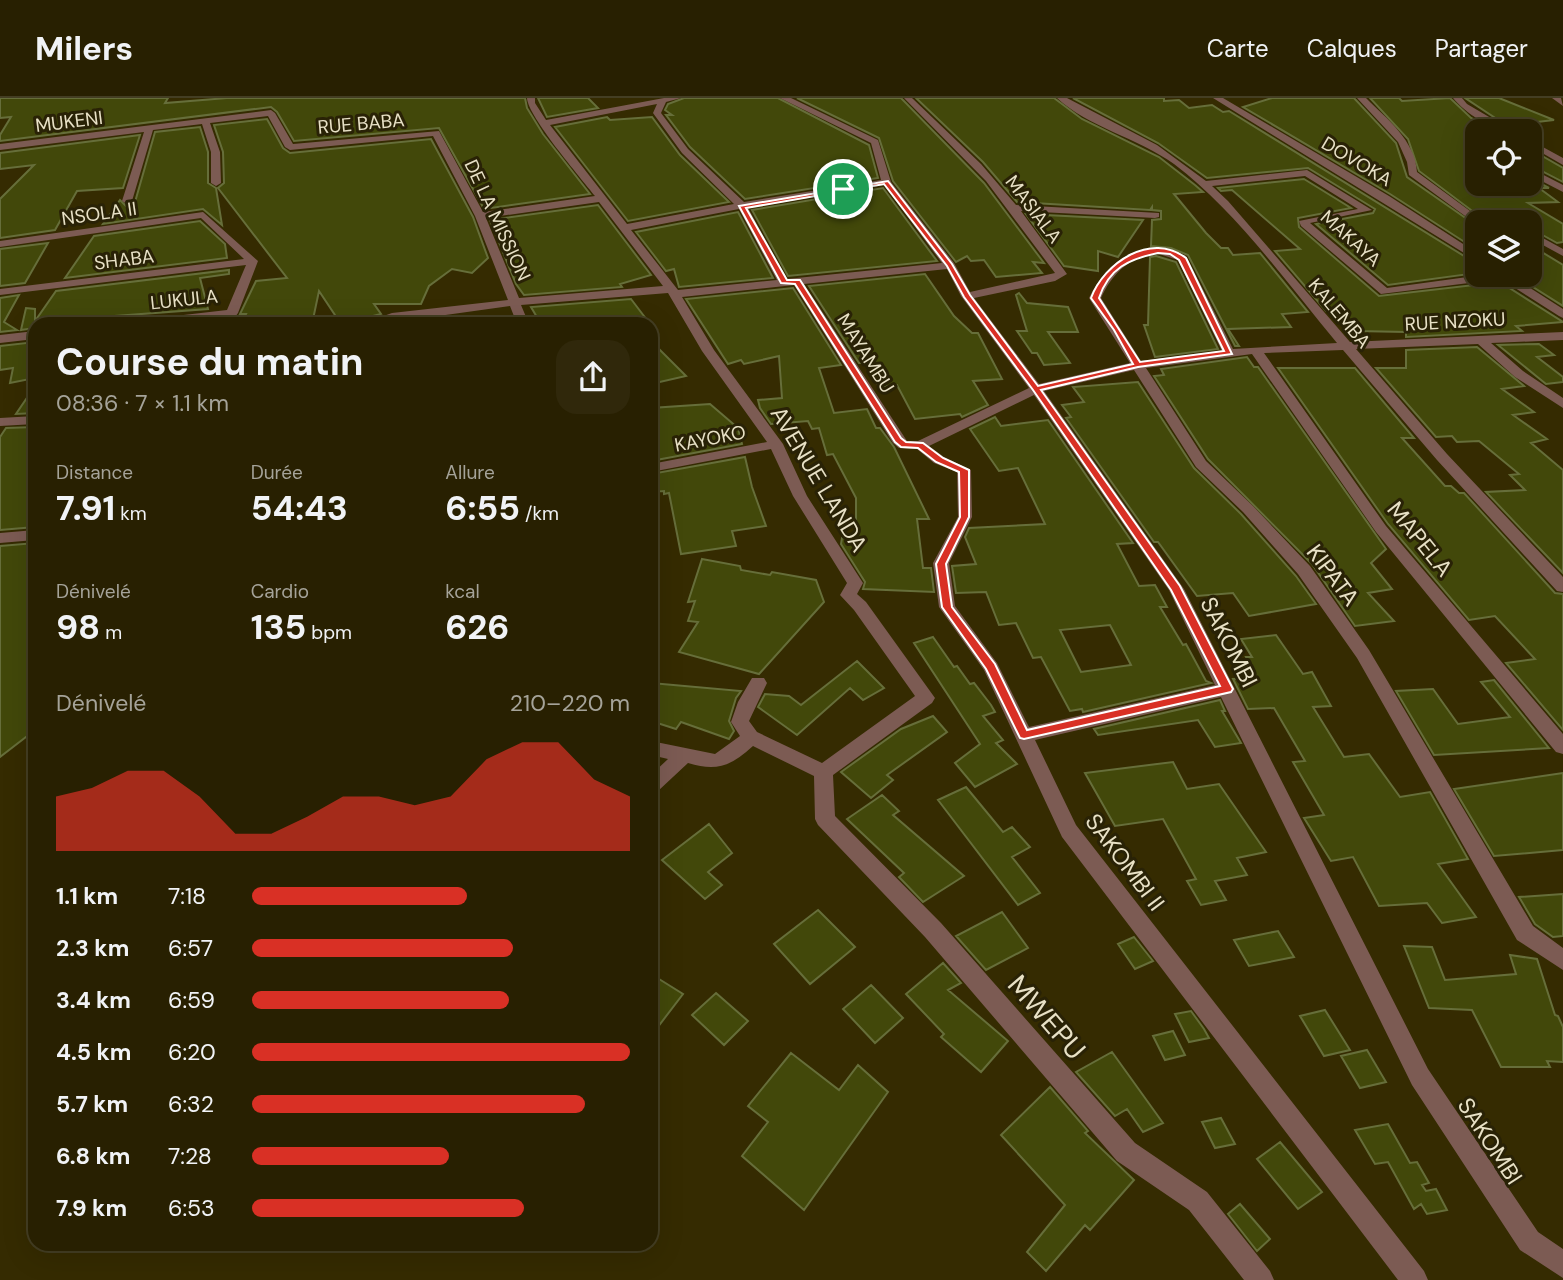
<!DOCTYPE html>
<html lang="fr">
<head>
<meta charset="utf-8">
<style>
  body { margin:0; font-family:"DM Sans",sans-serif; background:#30280b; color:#f1f3f6; height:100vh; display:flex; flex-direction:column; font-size:26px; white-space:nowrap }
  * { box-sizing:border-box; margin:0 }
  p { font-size:23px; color:#a5a399 }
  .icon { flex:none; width:38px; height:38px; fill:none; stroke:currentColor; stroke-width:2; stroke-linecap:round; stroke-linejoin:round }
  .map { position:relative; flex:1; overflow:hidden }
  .panel { position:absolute; left:28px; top:219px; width:630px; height:934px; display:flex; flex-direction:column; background:#282001; border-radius:21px; box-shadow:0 7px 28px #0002,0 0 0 2px #443e23 }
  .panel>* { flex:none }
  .fabs { position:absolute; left:1465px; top:21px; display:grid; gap:14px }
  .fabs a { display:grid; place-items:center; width:77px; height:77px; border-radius:14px; background:#282001; box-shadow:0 7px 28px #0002,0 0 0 2px #443e23; font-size:35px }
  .pin { position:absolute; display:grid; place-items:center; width:60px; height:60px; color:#fff; margin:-30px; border:4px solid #fff; border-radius:50%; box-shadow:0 2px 7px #0007 }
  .round { display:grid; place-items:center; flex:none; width:74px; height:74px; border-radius:21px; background:#30280b }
  .head { display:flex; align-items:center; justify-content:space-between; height:119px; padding:0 28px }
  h1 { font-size:38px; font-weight:700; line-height:52px }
  .metrics { display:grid; grid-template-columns:repeat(3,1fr); gap:10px; height:119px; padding:7px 28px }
  .metrics div { display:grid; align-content:center }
  .metrics b { font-size:35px; font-weight:700 }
  .metrics small { font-size:19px; font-weight:400 }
  .metrics p { font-size:19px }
  .chart { height:196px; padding:14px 28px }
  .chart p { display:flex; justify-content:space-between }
  .chart svg { width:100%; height:126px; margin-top:7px; fill:#d93025; opacity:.7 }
  ul { padding:0 28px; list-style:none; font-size:23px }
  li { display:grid; grid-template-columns:112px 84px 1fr; align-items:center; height:52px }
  li i { height:18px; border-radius:9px; background:#d93025 }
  header { display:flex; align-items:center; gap:42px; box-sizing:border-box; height:98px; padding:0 35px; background:#282001; border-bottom:2px solid #443e23 }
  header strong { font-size:33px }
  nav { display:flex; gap:38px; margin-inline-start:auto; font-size:24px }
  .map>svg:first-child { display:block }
</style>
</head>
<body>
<header>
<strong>Milers</strong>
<nav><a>Carte</a><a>Calques</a><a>Partager</a></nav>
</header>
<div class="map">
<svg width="1563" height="1182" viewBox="0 0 1563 1182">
  <rect width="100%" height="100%" fill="#352b01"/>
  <path fill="#42480a" stroke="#666e3a" stroke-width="2" fill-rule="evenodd" d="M0,0H168L165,5L227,0H525L527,10L543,36L590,96L484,111L439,30L294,43L277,14L271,9L0,43V37L11,19L0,20Z
    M538,0H588L598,10L547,19Z
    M684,0H778L869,47L878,80L745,101L690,49L666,17H672L665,12L668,6Z
    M797,0H901L984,85L1044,165L1033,164L1042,175L996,179L984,162L971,163L967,158L956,164L893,83L879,40Z
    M916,0H1054L1082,21L1159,59L1195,87L1203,94L1174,96L1206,135L1221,150H1228L1233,157L1260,155L1308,214L1282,216L1291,229L1228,231L1239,248H1235L1188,157L1171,150L1151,148L1152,122L1161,121V113L1152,112V109L1150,112L1017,104L983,64Z
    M1073,0H1164V3L1179,2L1189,10L1212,7L1223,14L1229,13L1477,166V175L1388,187L1316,126L1373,115L1375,111L1308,70L1207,80L1158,45Z
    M1272,0H1354L1396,45L1407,79L1477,128V152L1390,96L1243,9Z
    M1370,0H1399L1402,3L1450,0L1471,20L1498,33H1477V86H1530V80L1549,90H1539L1558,104L1528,105L1563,126V144L1557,145L1530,130V121L1487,124L1419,73L1408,41Z
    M1465,0H1499L1554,22L1520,26L1533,33H1515Z
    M607,19L610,22L652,19L680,57L729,104L628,123L555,29Z
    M267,21L283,50L290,55L431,41L473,119L488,160L472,175L452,171L429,188L421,206H374L381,216L341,226L319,193L312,226H241L246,216H240L256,183L287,180L218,90L224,85L223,54L214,27Z
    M200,29L208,54V85L216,90L222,127L203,111L103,126L120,102L126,108L135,104L155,34Z
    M140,37L123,90L77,93L55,132L0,140V101L34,67L0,71V55Z
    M1530,51L1563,70V84L1530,67Z
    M1304,81L1351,110L1298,120L1299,129L1379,198L1500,184L1563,224L1516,228L1522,233L1406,239V234L1356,233L1333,212L1326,213L1275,153L1300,151L1232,92L1221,93L1218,90Z
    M883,90L937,163L788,178L752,112Z
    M598,107L651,177L620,186L622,189L524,197L516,186L490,122Z
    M738,114L773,180L679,189L674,171L666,173L636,134Z
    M1026,116L1143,122L1118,159L1098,153V173L1064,168Z
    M200,123L225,146L227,160L65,180L94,138Z
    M1530,143L1537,147L1532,148L1563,167V208L1514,177H1530Z
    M48,145L25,185L0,188V151Z
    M1156,158L1176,164L1218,251L1155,259L1144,227H1148L1150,159Z
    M229,172V176L200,180L208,211L88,220L85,226H35V230L21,232L26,210L35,211V223L56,193Z
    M925,176L954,218L972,235H978L1002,281L973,283L988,307L962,319L960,316L915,321L897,287L879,289L866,265H859L809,188Z
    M793,190L841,267L819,270L834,315L867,311L876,330H880L894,349L929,421H917L923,470H931L934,494L863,491L865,484L841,446L842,440L856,441V400L833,356L827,357L819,330L812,331L808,323L771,326L760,310L758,302L782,300L779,258L744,266L741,262L728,266L686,201Z
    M1019,195L1027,205L1068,209L1078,234H1048L1070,265L1044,267L1037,255H1032L1017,233H1027L1016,197Z
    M19,197L4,224L17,232L0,234V200Z
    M631,201L650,226H541L531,209Z
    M651,243L686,278L651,286Z
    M35,244V280L10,285L13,270L0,272V248Z
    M1539,246L1554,257L1537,259L1563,279V284L1546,286L1498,247Z
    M1477,249L1524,288L1502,291L1534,314L1513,317L1547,341L1531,345L1563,372V475L1486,394L1525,392L1510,377L1519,376L1479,343L1457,344L1452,338L1436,339L1376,270H1406V252Z
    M1247,259L1254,269H1258L1386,451L1371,465L1392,491L1368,495L1394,523L1355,528L1312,466L1208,361L1154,278L1164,277L1161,271Z
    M1278,270H1355L1414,340H1402L1445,388H1451L1459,395H1464L1555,495L1563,496V632L1506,565L1535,561L1495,518L1469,522L1388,426Z
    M1138,284L1194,370L1241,416L1296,478L1316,506L1249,518L1233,495L1197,498L1158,444H1154L1066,320L1071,319L1062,307L1084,304L1073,289Z
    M35,288V315L16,316Z
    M710,306L738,330L742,346L651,363V310Z
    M995,319L1001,328L1048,322L1133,445L1117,446L1139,488L1155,487L1167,509H1160L1183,547L1186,546L1206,583L1211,585L1083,614L1082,611L1070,613L1041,559L1033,560L1016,525L999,527L986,494L956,495L952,468L976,466L965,439L969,430L1045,426L1018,370L999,373L970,331ZM1110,527L1131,567L1081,574L1060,532Z
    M35,329V429L0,432V339L6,330Z
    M745,359L752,389L766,428L732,433L736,448L681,456L669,395L664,396V393L651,394V376Z
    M35,445V632L0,659V448Z
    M702,461L740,468L741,472L770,477L772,474L816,482L824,504L759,576L679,554L698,524L688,523L695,503L688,504Z
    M1276,537L1303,576L1312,574L1331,608L1313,609L1344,659L1369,656L1400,699L1430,694L1468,761L1438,766L1476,819L1442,825L1427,805L1379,808L1353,759L1331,763L1304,720L1324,717L1293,664L1305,663L1274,610L1248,611L1233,581L1257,580L1246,559H1252L1241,541Z
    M933,539L954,569L957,568L970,586L974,585L991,607L995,614L983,618L1003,642L996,645L1017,666L975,689L955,665L980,646L914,545Z
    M857,563L884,590L863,602L850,590L797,637L758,609L765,596L789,598L801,607Z
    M1494,582L1549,650L1434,657L1396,593L1433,591L1458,626L1510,619L1481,584Z
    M651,585L741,593L736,600L729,623L734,633L729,641L681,624L676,631L651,623Z
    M1220,602L1225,613H1222L1241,645L1215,649L1198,622L1098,637L1094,631Z
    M933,618L947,634L887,677L893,682L871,700L841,674L901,631Z
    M1173,664L1187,691L1219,686L1266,754L1237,760L1247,777L1215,783L1226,802L1201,807L1187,783L1196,781L1163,721L1115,728L1085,675Z
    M1563,675V752L1494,758L1454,691Z
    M966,689L1003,734L1012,729L1030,749L1012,759L1040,795L1018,807L938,702Z
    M882,697L899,713L893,717L964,778L923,804L899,779L904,775L847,721Z
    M709,726L732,755L708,774L722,787L705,801L662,762Z
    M1563,796V838L1553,839L1535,826L1519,799Z
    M818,812L855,849L810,886L774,846Z
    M1002,814L1028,850L986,872L956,838Z
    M1278,833L1294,859L1249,868L1234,842Z
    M1134,839L1153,863L1135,871L1118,846Z
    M1404,848L1432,849L1445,882L1516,876L1510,857L1537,861L1555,917L1558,918L1563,929V964L1547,963L1550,969H1501L1472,912L1429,910Z
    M943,865L961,885L948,892L1008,943L981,974L941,939L944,936L906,896Z
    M651,876L683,896L651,938Z
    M871,887L903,920L875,945L843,911Z
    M716,895L748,923L724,947L692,917Z
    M1325,912L1350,952L1324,958L1300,918Z
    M1191,913L1204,931L1209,940L1189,944L1175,916Z
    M1173,933L1185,957L1165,962L1153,938Z
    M1367,952L1386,984L1360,990L1341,958Z
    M1112,954L1163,1025L1143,1034L1127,1011L1115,1018L1076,974Z
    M791,955L839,992L858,967L888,994L804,1112L742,1058L768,1024L748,1008Z
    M1050,989L1088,1033L1085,1035L1134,1082L1090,1132L1085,1127L1046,1173L1027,1154L1065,1107L1001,1037Z
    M1221,1020L1235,1046L1215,1050L1202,1024Z
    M1388,1026L1410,1065L1417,1064L1429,1085L1422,1087L1426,1093L1436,1091L1447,1112L1427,1116L1421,1106L1414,1111L1388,1064L1375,1066L1355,1032Z
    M1280,1044L1322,1094L1298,1111L1257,1061Z
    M1240,1106L1270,1141L1257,1153L1228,1116Z"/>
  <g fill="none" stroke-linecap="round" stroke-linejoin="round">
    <path fill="#7c5b53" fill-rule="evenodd" d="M527,0H535V5L546,22L664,0H681L666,4L661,15L688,51L744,104L881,82L871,45L780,0H791L878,42L891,84L954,165L970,194L1055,175L986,83L904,0H912L981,66L1016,107L1159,115V119L1155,120L1021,113L1067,176L1055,183L974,200L1039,286L1130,265L1089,200C1108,161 1145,137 1186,158L1233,251L1337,245C1287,185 1236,113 1174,66C1138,40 1088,29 1057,0H1067L1157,47L1206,83L1307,72L1372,112L1310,125L1387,190L1482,177H1510L1563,211V220L1559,218L1501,181L1381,196L1301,128L1299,123L1358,111L1305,78L1212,88L1228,103L1350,244L1563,234V242L1491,245L1523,273L1563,300V310L1515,279L1478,246L1356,251L1447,356L1563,479V494L1557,493L1437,362L1343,252L1264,255L1386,428L1563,636V656L1556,654L1376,434L1252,256L1146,270L1206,363L1253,408L1310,468L1369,552L1533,828L1563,850V872L1517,842L1357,560L1298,476L1243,414L1196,369L1134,272L1044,293L1184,491L1428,971L1538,1134L1563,1151V1180L1520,1152L1412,987L1221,599L1035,642L1076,727L1424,1173L1428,1182H1398L1062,739L984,572L939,509L933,465L958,419L957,374L934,365L917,351L899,350L893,345L794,187L682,199L714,252L783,346L807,398L863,485L857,496L866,504L935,600L932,605L833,677L835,718L941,825L1135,1045L1207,1094L1270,1173L1274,1182H1244L1189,1112L1117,1063L925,839L818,727L815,721L814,678L753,648C731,668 717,674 688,665L658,693L651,696V677L668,661L651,657V643L715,656L740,638L731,624L738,604L752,580H764L767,585L749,623L757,634L822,665L915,598L854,512L840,497L847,485L793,398L771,351L651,374V366L767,344L702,253L668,195L521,207L529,226H517L510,208L381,226H361L392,215L508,202L475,118L433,38L290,52L285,49L268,18L210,25L220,54L221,85L216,88L211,85V54L202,26L153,32L132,103L127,106L122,103L144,34L0,52V46L271,12L275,15L293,46L439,33L483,114L595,98C581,80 528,19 527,0ZM657,6L653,15L682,55L734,106L627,126L550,27ZM884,87L942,165L787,181L748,110ZM599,104L663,188L519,200L486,120ZM739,111L777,182L678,192L631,132ZM1156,155L1178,162L1222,253L1141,263L1101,200C1112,176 1129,159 1156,155ZM947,171L961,198L1029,290L918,343H907L804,186ZM1034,297L1169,492L1215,587L1029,629L997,565L955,508L949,465L972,419L971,372L944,359L929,348Z
      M1213,0H1223L1389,98L1477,155V163Z
      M1357,0H1366C1387,21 1415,42 1417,74L1485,124L1476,126L1409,77L1407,64L1398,44Z
      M1453,0H1462L1467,6L1513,33C1494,34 1465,15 1453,0Z
      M1552,0H1561L1563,8Z
      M1530,42L1563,60V67L1530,48Z
      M1530,70L1563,87V94L1530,77Z
      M203,114L258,163L238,215L230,226H218L223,220L172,226H134L140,222L227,212L246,167L0,197V191L244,161L201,120L0,149V143Z
      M1530,133L1563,151V158L1530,140Z
      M35,233V241L0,245V237Z
      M35,318V326L0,328V320Z
      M35,432V442L0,445V435Z"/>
  </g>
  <path fill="#d93025" stroke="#fff" stroke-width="2" fill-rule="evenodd" d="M888,83L952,166L970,197L1038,288L1133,266L1114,232L1091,200C1104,165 1151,133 1186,160L1232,256L1138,269L1041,292L1180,488L1233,591L1231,594L1024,641L1020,640L986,571L942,509L936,466L960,419L959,374L936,364L918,350L901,349L895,344L795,186L781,185L739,108ZM884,86L947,168L964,199L1033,292L1171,492L1220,588L1027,632L995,566L952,509L946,466L969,419V372L943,360L923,345L906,344L901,340L800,182H787L746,110ZM1158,155L1170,156L1179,162L1224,253L1140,264L1099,200C1109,170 1129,161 1158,155Z"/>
  <g text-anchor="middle" stroke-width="6" stroke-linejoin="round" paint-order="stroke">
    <g font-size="19" fill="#e8e1c6" stroke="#292206">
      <text transform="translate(69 23) rotate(-7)" y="7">MUKENI</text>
      <text transform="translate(361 25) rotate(-5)" y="7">RUE BABA</text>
      <text transform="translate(1357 63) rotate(31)" y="7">DOVOKA</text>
      <text transform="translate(1034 111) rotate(53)" y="7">MASIALA</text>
      <text transform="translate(99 115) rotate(-8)" y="7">NSOLA II</text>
      <text transform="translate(498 122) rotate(65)" y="7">DE LA MISSION</text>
      <text transform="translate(1351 140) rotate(42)" y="7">MAKAYA</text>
      <text transform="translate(124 161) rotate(-7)" y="7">SHABA</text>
      <text transform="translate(184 201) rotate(-6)" y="7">LUKULA</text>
      <text transform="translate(1340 215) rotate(50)" y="7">KALEMBA</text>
      <text transform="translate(1455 223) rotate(-3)" y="7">RUE NZOKU</text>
      <text transform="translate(866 255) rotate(58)" y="7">MAYAMBU</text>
      <text transform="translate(710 340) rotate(-11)" y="7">KAYOKO</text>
    </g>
    <g font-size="23" fill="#e8e1c6" stroke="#292206">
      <text transform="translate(819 381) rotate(59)" y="8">AVENUE LANDA</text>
      <text transform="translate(1420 441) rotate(51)" y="8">MAPELA</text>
      <text transform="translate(1333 477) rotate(53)" y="8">KIPATA</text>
      <text transform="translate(1229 544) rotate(63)" y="8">SAKOMBI</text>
      <text transform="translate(1125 764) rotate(53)" y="8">SAKOMBI II</text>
      <text transform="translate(1490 1043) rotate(57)" y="8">SAKOMBI</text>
    </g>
    <g font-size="28" fill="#e8e1c6" stroke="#292206">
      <text transform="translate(1047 919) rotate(49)" y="10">MWEPU</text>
    </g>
  </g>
</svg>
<div class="fabs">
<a><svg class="icon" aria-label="locate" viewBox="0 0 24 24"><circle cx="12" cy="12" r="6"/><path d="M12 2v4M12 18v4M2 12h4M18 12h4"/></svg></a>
<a><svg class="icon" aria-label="layers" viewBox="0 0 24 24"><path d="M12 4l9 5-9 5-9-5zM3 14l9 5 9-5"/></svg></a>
</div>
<div class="pin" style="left:843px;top:91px;background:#1e9e55"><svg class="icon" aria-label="arrive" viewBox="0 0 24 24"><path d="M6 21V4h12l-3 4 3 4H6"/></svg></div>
<section class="panel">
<div class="head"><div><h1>Course du matin</h1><p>08:36 · 7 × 1.1 km</p></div><a class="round"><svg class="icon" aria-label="share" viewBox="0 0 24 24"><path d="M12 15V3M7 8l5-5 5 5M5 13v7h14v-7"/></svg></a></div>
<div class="metrics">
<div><p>Distance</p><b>7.91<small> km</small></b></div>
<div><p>Durée</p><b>54:43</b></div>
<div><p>Allure</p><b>6:55<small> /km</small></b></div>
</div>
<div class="metrics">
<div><p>Dénivelé</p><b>98<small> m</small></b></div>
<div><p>Cardio</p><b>135<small> bpm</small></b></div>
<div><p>kcal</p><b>626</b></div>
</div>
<div class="chart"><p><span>Dénivelé</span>210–220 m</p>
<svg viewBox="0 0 160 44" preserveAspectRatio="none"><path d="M0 44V25L10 22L20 16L30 16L40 25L50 38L60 38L70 32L80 25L90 25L100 28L110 25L120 12L130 6L140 6L150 19L160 25V44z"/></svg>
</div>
<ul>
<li><b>1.1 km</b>7:18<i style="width:57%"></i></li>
<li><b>2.3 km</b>6:57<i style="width:69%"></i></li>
<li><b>3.4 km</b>6:59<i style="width:68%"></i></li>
<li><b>4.5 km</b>6:20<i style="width:100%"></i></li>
<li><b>5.7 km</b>6:32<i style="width:88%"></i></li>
<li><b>6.8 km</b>7:28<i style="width:52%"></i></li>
<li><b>7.9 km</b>6:53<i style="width:72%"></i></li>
</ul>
</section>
</div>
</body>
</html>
